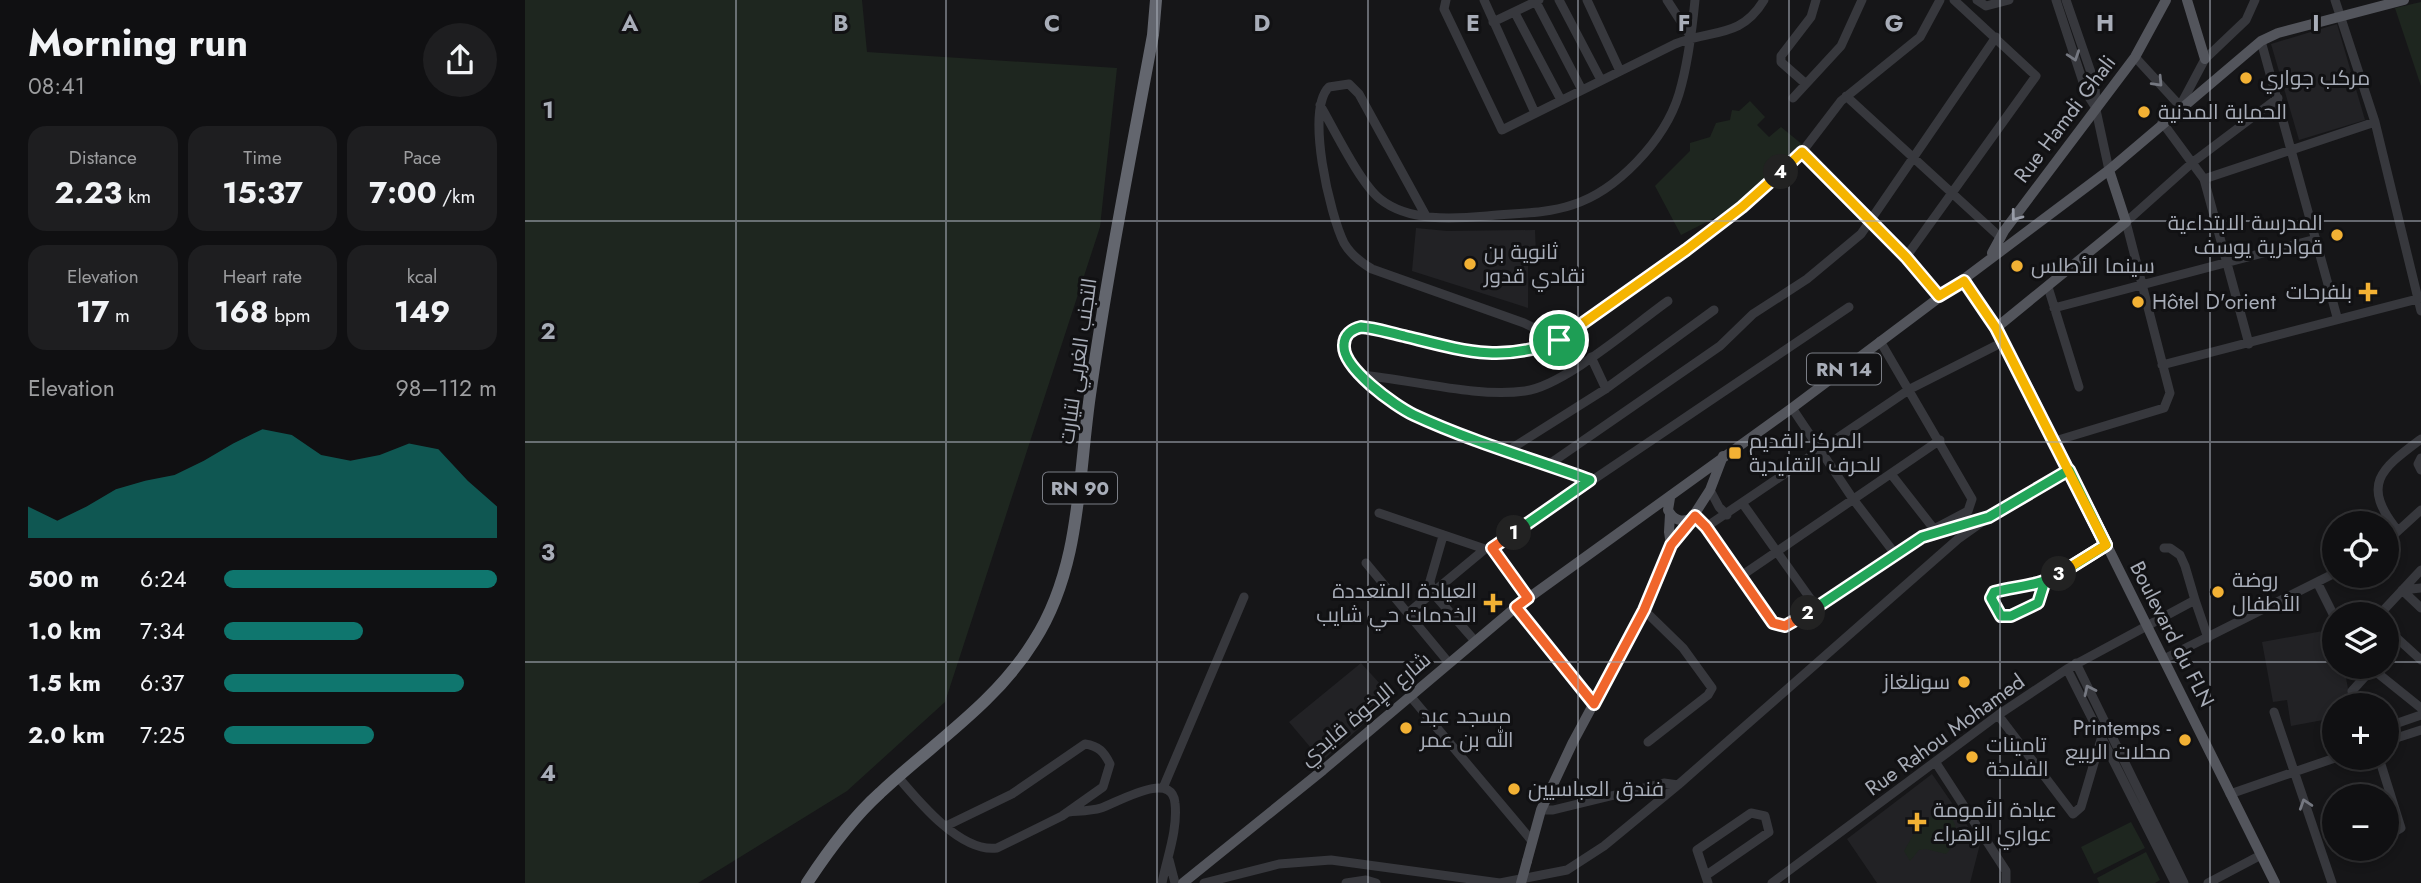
<!DOCTYPE html>
<html lang="en">
<head>
<meta charset="utf-8">
<style>
  body { margin:0; font-family:Jost,Cairo,sans-serif; background:#1e1e20; color:#f1f3f6; height:100vh; display:flex; flex-direction:column; font-size:26px; white-space:nowrap }
  * { box-sizing:border-box; margin:0 }
  p { font-size:23px; color:#9c9d9f }
  .icon { flex:none; width:38px; height:38px; fill:none; stroke:currentColor; stroke-width:2; stroke-linecap:round; stroke-linejoin:round }
  .map { position:relative; flex:1; overflow:hidden }
  .drawer { display:flex; flex-direction:column; background:#101012; width:525px }
  .drawer>* { flex:none }
  .tools { position:absolute; left:1797px; top:511px; display:grid; gap:14px }
  .tools a { display:grid; place-items:center; width:77px; height:77px; border-radius:50%; background:#101012; box-shadow:0 4px 10px #0003,0 0 0 2px #303032; font-size:35px }
  .pin { position:absolute; display:grid; place-items:center; width:60px; height:60px; color:#fff; margin:-30px; border:4px solid #fff; border-radius:50%; box-shadow:0 2px 7px #0007 }
  .km { position:absolute; width:35px; height:35px; margin:-18px; border-radius:50%; background:#222; color:#fff; font-size:19px; line-height:35px; text-align:center }
  .round { display:grid; place-items:center; flex:none; width:74px; height:74px; border-radius:37px; background:#1e1e20 }
  .headline { display:flex; align-items:center; justify-content:space-between; height:119px; padding:0 28px }
  h1 { font-size:38px; font-weight:700; line-height:52px }
  .figures { display:grid; grid-template-columns:repeat(3,1fr); gap:10px; height:119px; padding:7px 28px }
  .figures div { display:grid; align-content:center; border-radius:18px; background:#1e1e20; text-align:center }
  .figures b { font-size:30px; font-weight:700 }
  .figures small { font-size:19px; font-weight:400 }
  .figures p { font-size:19px }
  .chart { height:196px; padding:14px 28px }
  .chart p { display:flex; justify-content:space-between }
  .chart svg { width:100%; height:126px; margin-top:7px; fill:#0f766e; opacity:.7 }
  ul { padding:0 28px; list-style:none; font-size:23px }
  li { display:grid; grid-template-columns:112px 84px 1fr; align-items:center; height:52px }
  li i { height:18px; border-radius:9px; background:#0f766e }
  main { display:flex; flex:1; min-height:0 }
  .map>svg:first-child { display:block }
</style>
</head>
<body>
<main>
<section class="drawer">
<div class="headline"><div><h1>Morning run</h1><p>08:41</p></div><a class="round"><svg class="icon" aria-label="share" viewBox="0 0 24 24"><path d="M12 15V3M7 8l5-5 5 5M5 13v7h14v-7"/></svg></a></div>
<div class="figures">
<div><p>Distance</p><b>2.23<small> km</small></b></div>
<div><p>Time</p><b>15:37</b></div>
<div><p>Pace</p><b>7:00<small> /km</small></b></div>
</div>
<div class="figures">
<div><p>Elevation</p><b>17<small> m</small></b></div>
<div><p>Heart rate</p><b>168<small> bpm</small></b></div>
<div><p>kcal</p><b>149</b></div>
</div>
<div class="chart"><p><span>Elevation</span>98–112 m</p>
<svg viewBox="0 0 160 44" preserveAspectRatio="none"><path d="M0 44V33L10 38L20 33L30 27L40 24L50 22L60 17L70 11L80 6L90 8L100 15L110 17L120 15L130 11L140 13L150 24L160 33V44z"/></svg>
</div>
<ul>
<li><b>500 m</b>6:24<i style="width:100%"></i></li>
<li><b>1.0 km</b>7:34<i style="width:51%"></i></li>
<li><b>1.5 km</b>6:37<i style="width:88%"></i></li>
<li><b>2.0 km</b>7:25<i style="width:55%"></i></li>
</ul>
</section>
<div class="map">
<svg width="1896" height="883" viewBox="0 0 1896 883">
  <rect width="100%" height="100%" fill="#161618"/>
  <path fill="#222225" d="M1812,24L1840,120L1774,140L1746,44Z
    M891,228L922,231L1010,230L1011,255L1003,257V308L887,271Z
    M1809,624L1810,667H1819L1826,705H1810L1809,718L1766,726L1762,700L1748,702L1737,642L1798,631V626Z
    M836,663L868,698L797,761L764,722Z
    M1407,774L1455,844L1445,883H1352L1322,839Z"/>
  <path fill="#1e261f" d="M0,0H337L342,52L592,68L575,227L420,702L322,791L173,883H0Z
    M1896,2V86L1870,8Z
    M1225,101L1240,117L1232,125L1244,137L1256,127L1278,145L1217,204L1156,235L1130,186L1165,151V143L1185,137L1191,123L1205,120L1207,110L1214,111Z
    M1412,810C1436,815 1435,840 1421,854L1401,849L1394,850L1385,861L1379,851L1395,823H1401Z
    M1606,822L1620,848L1569,874L1556,847Z
    M1621,852L1635,880L1630,883H1574L1572,878Z"/>
  <g fill="none" stroke-linecap="round" stroke-linejoin="round">
    <path stroke="#37383d" stroke-width="9" d="M921,0L919,9L977,130L1150,44C1186,29 1216,39 1239,0
      M959,0L1010,113
      M1034,0L1076,80
      M1062,0L1095,71
      M1142,0L1166,37
      M1452,0L1461,6L1484,0
      M1531,0L1562,94L1571,108
      M1541,0L1570,84L1571,110L1584,170
      M1810,0L1850,122L1896,311
      M1011,2L1057,90
      M990,13L1036,100
      M968,22L1014,0
      M1736,41L1812,317
      M1610,57L1655,106L1680,59L1721,20L1730,0
      M1281,84L1256,62V56L1286,17L1291,0
      M1321,96L1476,238
      M1268,98L1316,46L1337,0
      M795,105C809,129 835,183 855,199C884,222 928,219 962,216C990,213 1020,214 1047,205C1092,191 1140,140 1154,94C1163,64 1167,31 1170,0
      M1637,122L1679,179L1724,344
      M1277,152L1381,257L1414,296
      M1679,179L1850,122
      M901,216L834,94L824,84L804,87C780,110 805,215 819,243C826,255 835,262 847,269L999,323L1034,340
      M1381,257L1511,76L1429,0
      M1523,287L1554,387
      M1529,308L1791,239
      M1066,357L1081,389
      M1637,365L1896,298
      M835,375C885,379 951,398 1000,391C1039,386 1109,325 1143,301
      M1267,408L1328,499L1371,555
      M1530,441L1639,408L1645,393L1601,222L1668,162L1753,98
      M984,450L1079,390L1189,310
      M1896,458L1893,464L1896,470
      M1023,465L1195,346L1228,314L1282,279L1336,234L1471,37
      M1366,474L1409,529
      M1065,480C1007,459 944,441 888,414C866,403 812,365 820,338L831,328L841,327L932,349L978,355L1014,349L1047,334L1217,207L1277,152L1316,101L1395,37L1415,0
      M1185,490L1194,507L1202,515
      M1218,504L1292,608
      M854,513L960,549
      M1170,516L1181,527L1248,623L1260,626L1409,529L1443,511L1447,499L1355,341
      M1181,527L1385,389L1478,342
      M1873,531C1835,484 1856,469 1896,439
      M918,536L905,581L907,592L950,641
      M1403,538L1456,520
      M1862,541L1896,510
      M967,548L1003,599
      M1639,548H1645L1655,555L1660,566L1670,600
      M841,563L924,663
      M1216,576L1415,440
      M1792,582L1810,618
      M1519,584L1512,603L1485,616H1476L1466,598L1469,592L1504,583L1519,584L1581,545
      M1896,588L1877,590L1896,608
      M991,607L1069,704
      M1119,610L1158,648L1187,688L1183,695L1123,742
      M883,613L960,549L967,548L1324,307
      M1855,614L1896,570
      M1862,629L1896,660
      M1639,659L1810,573
      M1551,663L1659,883
      M1845,667L1896,708
      M1542,669L1650,883
      M886,697L1007,841
      M1835,705L1827,691L1847,669
      M1749,712L1807,883
      M1473,715L1548,814L1556,807L1577,736
      M1862,723L1867,725L1896,715
      M1862,741L1896,730
      M1854,758L1876,828L1862,836
      M1411,763L1481,871V883
      M373,777C394,802 436,853 472,848L537,816L578,787L585,764C579,752 574,746 560,744L487,794L421,826
      M638,788L719,597
      M1705,794L1810,758
      M1016,810H1028L1139,783L1153,785
      M544,812C555,811 566,811 576,808C592,803 647,769 650,803C653,830 642,857 637,883
      M644,860L650,883
      M1183,874L1244,832L1240,816L1226,813L1172,850L1183,883
      M679,883L754,864L806,860L975,883L1042,870L1079,846L1153,785L1433,539L1464,517L1544,470
      M821,883L841,880L851,883
      M1247,883L1473,715L1542,669L1670,600L1683,638
      M1683,883L1736,855"/>
    <path stroke="#53555c" stroke-width="10" d="M1662,0L1680,59
      M1467,253L1479,231L1610,57L1641,0
      M1439,280L1471,328L1502,385L1750,883
      M1471,328L1601,222L1584,170
      M1145,498L1143,510C1148,520 1157,523 1167,518L1185,490L1198,456
      M1145,514L1144,532L1146,545
      M1002,861L1016,810L1048,742L1119,610L1146,545L1167,518
      M658,883L798,770L991,607L1267,408L1584,170L1736,41L1753,33L1879,0"/>
    <path stroke="#63666e" stroke-width="12" d="M282,883C303,851 326,819 355,793C408,743 470,704 509,641C556,568 553,478 565,395C582,274 606,154 628,35L631,0"/>
    <path stroke="#53555c" stroke-width="10" d="M996,883L1002,861"/>
  </g>
  <defs><path id="oneway-chevron" d="M-2-3.5L2.5 0L-2 3.5" fill="none" stroke-width="1.6" stroke-linecap="round" stroke-linejoin="round" transform="scale(1.75)"/></defs>
  <g stroke="#757881">
    <use href="#oneway-chevron" transform="translate(1549 56) rotate(71)"/>
    <use href="#oneway-chevron" transform="translate(1633 82) rotate(47)"/>
    <use href="#oneway-chevron" transform="translate(1564 690) rotate(-116)"/>
    <use href="#oneway-chevron" transform="translate(1780 804) rotate(-108)"/>
  </g>
  <use stroke="#979ba6" href="#oneway-chevron" transform="translate(1491 216) rotate(127)"/>
  <g fill="none" stroke-linecap="round" stroke-linejoin="round">
    <g stroke="#fff" stroke-width="14">
      <path id="split-1" d="M989,533L1065,480C1007,459 945,441 889,415C870,406 817,368 819,345C819,335 827,329 836,327C850,328 865,333 879,336C936,350 977,364 1034,340"/>
    </g>
    <g stroke="#fff" stroke-width="14">
      <path id="split-2" d="M989,533L967,548L1003,598L991,607L1069,704L1119,610L1146,545L1170,516L1181,527L1248,623L1260,626L1283,613"/>
    </g>
    <g stroke="#fff" stroke-width="14">
      <path id="split-3" d="M1283,613L1397,537L1464,517L1544,470L1581,545L1519,584L1513,603L1486,616H1476L1466,598L1469,592C1491,586 1515,586 1534,574"/>
    </g>
    <g stroke="#fff" stroke-width="14">
      <path id="split-4" d="M1256,172L1277,152L1381,257L1414,296L1439,281L1471,328L1581,545L1534,574"/>
    </g>
    <g stroke="#fff" stroke-width="14">
      <path id="split-5" d="M1034,340L1161,250L1217,207L1256,172"/>
    </g>
    <use href="#split-1" stroke="#22a559" stroke-width="9"/>
    <use href="#split-2" stroke="#f0652b" stroke-width="9"/>
    <use href="#split-3" stroke="#22a559" stroke-width="9"/>
    <use href="#split-4" stroke="#f5b400" stroke-width="9"/>
    <use href="#split-5" stroke="#f5b400" stroke-width="9"/>
  </g>
  <path fill="none" stroke="#a8adb8" stroke-width="2" stroke-opacity="0.55" d="M211,0V883M421,0V883M632,0V883M843,0V883M1053,0V883M1264,0V883M1475,0V883M1685,0V883M0,221H1896M0,442H1896M0,662H1810M1862,662H1896"/>
  <g fill="#f2b134" stroke="#111113" stroke-width="2.5">
    <circle cx="1721" cy="78" r="7"/>
    <circle cx="1619" cy="112" r="7"/>
    <circle cx="1812" cy="235" r="7"/>
    <circle cx="945" cy="264" r="7"/>
    <circle cx="1492" cy="266" r="7"/>
    <path d="M1839.5 281.5h7v7h7v7h-7v7h-7v-7h-7v-7h7z"/>
    <circle cx="1613" cy="302" r="7"/>
    <rect x="1203" y="446" width="14" height="14" rx="3.5"/>
    <circle cx="1693" cy="592" r="7"/>
    <path d="M964.5 592.5h7v7h7v7h-7v7h-7v-7h-7v-7h7z"/>
    <circle cx="1439" cy="682" r="7"/>
    <circle cx="881" cy="728" r="7"/>
    <circle cx="1660" cy="740" r="7"/>
    <circle cx="1447" cy="757" r="7"/>
    <circle cx="989" cy="789" r="7"/>
    <path d="M1388.5 811.5h7v7h7v7h-7v7h-7v-7h-7v-7h7z"/>
  </g>
  <g text-anchor="middle" stroke-width="6" stroke-linejoin="round" paint-order="stroke">
    <g fill="#111113" stroke="#7b7e86" stroke-width="2">
      <rect x="1282" y="353.5" width="74" height="31" rx="5"/>
      <rect x="518" y="472.5" width="74" height="31" rx="5"/>
    </g>
    <g font-size="19" font-weight="bold" fill="#a8adb8">
      <text x="1319" y="376">RN 14</text>
      <text x="555" y="495">RN 90</text>
    </g>
    <g font-size="21" fill="#a8adb8" stroke="#111113" text-anchor="start">
      <text x="1735" y="85">مركب جواري</text>
      <text x="1633" y="119">الحماية المدنية</text>
      <text x="1798" y="230" text-anchor="end">المدرسة الابتداءية<tspan x="1798" dy="24">قوادرية يوسف</tspan></text>
      <text x="959" y="259">ثانوية بن<tspan x="959" dy="24">نقادي قدور</tspan></text>
      <text x="1506" y="273">سينما الأطلس</text>
      <text x="1827" y="299" text-anchor="end">بلفرحات</text>
      <text x="1627" y="309">Hôtel D'orient</text>
      <text x="1224" y="448">المركز القديم<tspan x="1224" dy="24">للحرف التقليدية</tspan></text>
      <text x="1707" y="587">روضة<tspan x="1707" dy="24">الأطفال</tspan></text>
      <text x="952" y="598" text-anchor="end">العيادة المتعددة<tspan x="952" dy="24">الخدمات حي شايب</tspan></text>
      <text x="1425" y="689" text-anchor="end">سونلغاز</text>
      <text x="895" y="723">مسجد عبد<tspan x="895" dy="24">الله بن عمر</tspan></text>
      <text x="1646" y="735" text-anchor="end">Printemps -<tspan x="1646" dy="24">محلات الربيع</tspan></text>
      <text x="1461" y="752">تامينات<tspan x="1461" dy="24">الفلاحة</tspan></text>
      <text x="1003" y="796">فندق العباسيين</text>
      <text x="1408" y="817">عيادة الأمومة<tspan x="1408" dy="24">عواري الزهراء</tspan></text>
    </g>
    <g font-size="21" fill="#a8adb8" stroke="#111113">
      <text transform="translate(1540 119) rotate(-53)" y="7">Rue Hamdi Ghali</text>
      <text transform="translate(553 361) rotate(-82)" y="7">التجنب الغربي لتيارت</text>
      <text transform="translate(1647 634) rotate(63)" y="7">Boulevard du FLN</text>
      <text transform="translate(840 709) rotate(-40)" y="7">شارع الإخوة قايدي</text>
      <text transform="translate(1420 735) rotate(-36)" y="7">Rue Rahou Mohamed</text>
    </g>
  </g>
  <g font-size="23" text-anchor="middle" font-weight="bold" fill="#a8adb8" stroke="#111113" stroke-width="6" stroke-linejoin="round" paint-order="stroke">
    <text x="105" y="31">A</text>
    <text x="316" y="31">B</text>
    <text x="527" y="31">C</text>
    <text x="737" y="31">D</text>
    <text x="948" y="31">E</text>
    <text x="1159" y="31">F</text>
    <text x="1369" y="31">G</text>
    <text x="1580" y="31">H</text>
    <text x="1791" y="31">I</text>
    <text x="23" y="118">1</text>
    <text x="23" y="339">2</text>
    <text x="23" y="560">3</text>
    <text x="23" y="781">4</text>
  </g>
</svg>
<div class="tools">
<a><svg class="icon" aria-label="locate" viewBox="0 0 24 24"><circle cx="12" cy="12" r="6"/><path d="M12 2v4M12 18v4M2 12h4M18 12h4"/></svg></a>
<a><svg class="icon" aria-label="layers" viewBox="0 0 24 24"><path d="M12 4l9 5-9 5-9-5zM3 14l9 5 9-5"/></svg></a>
<a>+</a>
<a>−</a>
</div>
<div class="pin" style="left:1034px;top:340px;background:#1e9e55"><svg class="icon" aria-label="arrive" viewBox="0 0 24 24"><path d="M6 21V4h12l-3 4 3 4H6"/></svg></div>
<b class="km" style="left:989px;top:533px">1</b>
<b class="km" style="left:1283px;top:613px">2</b>
<b class="km" style="left:1534px;top:574px">3</b>
<b class="km" style="left:1256px;top:172px">4</b>
</div>
</main>
</body>
</html>
